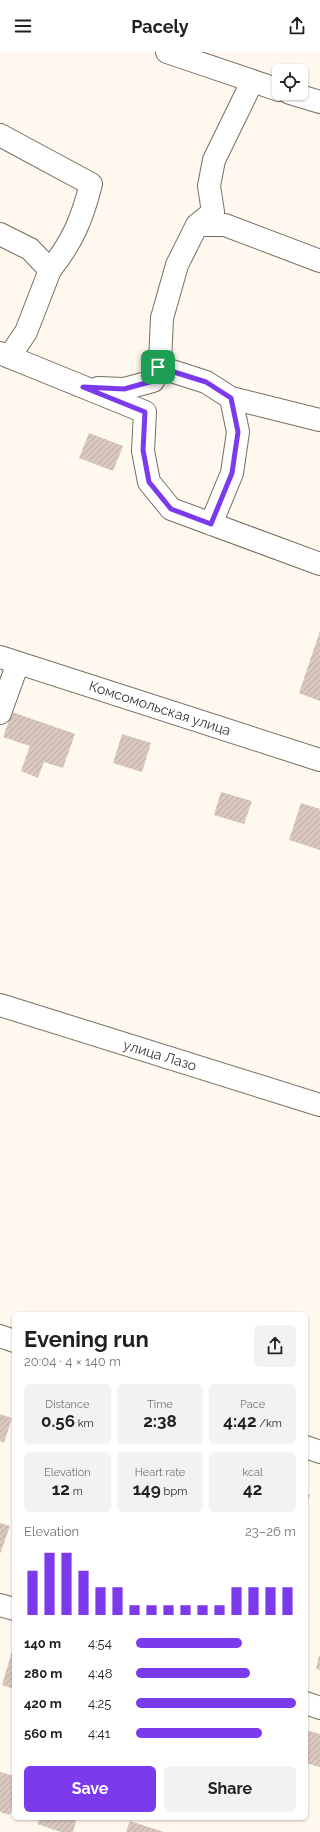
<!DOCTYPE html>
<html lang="en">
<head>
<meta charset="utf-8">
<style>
  body { margin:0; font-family:Raleway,sans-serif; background:#f2f2f2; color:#202124; height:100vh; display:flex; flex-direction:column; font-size:15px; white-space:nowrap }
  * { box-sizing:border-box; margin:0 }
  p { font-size:13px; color:#757577 }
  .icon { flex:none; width:22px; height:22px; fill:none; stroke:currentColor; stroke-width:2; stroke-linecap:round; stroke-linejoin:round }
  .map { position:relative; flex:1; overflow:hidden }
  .drawer { position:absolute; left:12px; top:1260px; width:296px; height:508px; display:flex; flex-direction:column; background:#fff; border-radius:6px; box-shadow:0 1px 3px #0004 }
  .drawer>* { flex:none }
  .controls { position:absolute; left:272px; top:12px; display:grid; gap:8px }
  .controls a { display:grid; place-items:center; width:36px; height:36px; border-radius:6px; background:#fff; box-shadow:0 1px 3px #0004; font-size:20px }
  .pin { position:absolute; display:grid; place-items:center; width:34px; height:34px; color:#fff; margin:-17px; border-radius:8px; box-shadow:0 2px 6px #0006 }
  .round { display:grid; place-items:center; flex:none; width:42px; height:42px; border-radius:6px; background:#f2f2f2 }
  .headline { display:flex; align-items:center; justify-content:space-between; height:68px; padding:0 12px }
  h1 { font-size:22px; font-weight:700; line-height:30px }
  .figures { display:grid; grid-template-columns:repeat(3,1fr); gap:6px; height:68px; padding:4px 12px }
  .figures div { display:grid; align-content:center; border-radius:6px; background:#f2f2f2; text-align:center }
  .figures b { font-size:17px; font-weight:700 }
  .figures small { font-size:11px; font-weight:400 }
  .figures p { font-size:11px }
  .chart { height:112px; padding:8px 12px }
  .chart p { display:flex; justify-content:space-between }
  .chart svg { width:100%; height:72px; margin-top:4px; stroke:#7c3aed; stroke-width:6 }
  .cta { display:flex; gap:8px; margin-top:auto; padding:8px 12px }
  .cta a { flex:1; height:46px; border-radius:6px; background:#7c3aed; color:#fff; font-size:16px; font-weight:700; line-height:46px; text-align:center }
  .cta a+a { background:#f2f2f2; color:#202124 }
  ul { padding:0 12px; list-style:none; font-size:13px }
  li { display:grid; grid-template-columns:64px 48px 1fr; align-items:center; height:30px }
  li i { height:10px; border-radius:5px; background:#7c3aed }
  header { display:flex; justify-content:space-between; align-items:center; height:52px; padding:0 12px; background:#fff; font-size:18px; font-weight:700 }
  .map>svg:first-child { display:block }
</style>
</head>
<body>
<header><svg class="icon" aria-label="menu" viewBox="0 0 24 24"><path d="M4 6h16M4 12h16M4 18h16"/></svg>Pacely<svg class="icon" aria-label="share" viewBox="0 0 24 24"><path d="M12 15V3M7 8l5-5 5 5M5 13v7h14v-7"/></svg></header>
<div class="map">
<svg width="320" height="1780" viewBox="0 0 320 1780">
  <defs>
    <pattern id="building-hatch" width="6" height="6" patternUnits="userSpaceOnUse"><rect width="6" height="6" fill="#dac7be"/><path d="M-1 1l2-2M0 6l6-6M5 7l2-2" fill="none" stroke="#bcaba3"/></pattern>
  </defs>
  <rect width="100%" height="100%" fill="#fff8ee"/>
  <path fill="url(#building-hatch)" d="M89,381L123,394L113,419L79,406Z
    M320,579V649L299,641Z
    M12,660L75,682L63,716L44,710L38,726L21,719L30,694L3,685Z
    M122,682L151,691L142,720L113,711Z
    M221,740L252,749L244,772L214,763Z
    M301,751L320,757V798L289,788Z
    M0,1362L12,1366L4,1391L0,1389Z
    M306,1442L310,1443L306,1453Z
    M0,1471L10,1474L0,1502Z
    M13,1596H14V1637L2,1633Z
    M319,1604H320V1618L316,1617Z
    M306,1678L320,1682V1715L306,1711Z
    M0,1720L14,1724V1750L10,1763L0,1760Z
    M40,1766H77L73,1780H61L37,1772Z
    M130,1769L164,1780H126Z"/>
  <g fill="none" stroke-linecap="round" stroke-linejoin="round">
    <g stroke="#776e5f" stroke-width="24">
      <path id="minor" d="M167,0L279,38
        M290,41L320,50
        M0,83L91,132C82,167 73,189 50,218
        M197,173L213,160L209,134L214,108L252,30
        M0,182L30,197L50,218L26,280L9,305
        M0,301L145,360L143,399L149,430L171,457L320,512
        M159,315L206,330L231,346L238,380L232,421L211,472
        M98,336L124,337L153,329L160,310L162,266L177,213L197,173H225L320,209
        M231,346L320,368
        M0,605L320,708
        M0,661L18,611
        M0,953L320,1053
        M0,1284L14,1289
        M306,1395L320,1400
        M0,1553L14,1557
        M306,1651L320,1656"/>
    </g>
    <use href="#minor" stroke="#fff" stroke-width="22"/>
  </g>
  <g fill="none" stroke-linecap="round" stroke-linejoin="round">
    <g stroke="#fff" stroke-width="8">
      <path id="route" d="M158,315L206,330L231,346L238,380L232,421L211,472L171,457L149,430L143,398L145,360L83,335L124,337L153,329Z"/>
    </g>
    <use href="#route" stroke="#7c3aed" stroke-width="5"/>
  </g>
  <g text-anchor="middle" stroke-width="3" stroke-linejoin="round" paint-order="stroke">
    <g font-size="14" fill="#37332c" stroke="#fff">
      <text transform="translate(160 656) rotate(18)" y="5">Комсомольская улица</text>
      <text transform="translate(160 1003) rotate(17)" y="5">улица Лазо</text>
    </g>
  </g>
</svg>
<div class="controls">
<a><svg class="icon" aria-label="locate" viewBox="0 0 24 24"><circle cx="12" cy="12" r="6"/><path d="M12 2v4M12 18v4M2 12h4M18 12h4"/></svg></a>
</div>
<div class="pin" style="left:158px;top:315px;background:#1e9e55"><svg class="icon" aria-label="arrive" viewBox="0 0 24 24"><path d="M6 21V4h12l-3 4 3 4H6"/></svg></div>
<section class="drawer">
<div class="headline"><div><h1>Evening run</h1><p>20:04 · 4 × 140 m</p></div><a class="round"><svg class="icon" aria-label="share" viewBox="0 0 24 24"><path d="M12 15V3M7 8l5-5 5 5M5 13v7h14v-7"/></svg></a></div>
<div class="figures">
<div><p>Distance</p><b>0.56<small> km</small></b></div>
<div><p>Time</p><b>2:38</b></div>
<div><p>Pace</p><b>4:42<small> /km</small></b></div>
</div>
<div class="figures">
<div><p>Elevation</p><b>12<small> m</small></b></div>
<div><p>Heart rate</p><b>149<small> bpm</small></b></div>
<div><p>kcal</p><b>42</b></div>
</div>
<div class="chart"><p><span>Elevation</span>23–26 m</p>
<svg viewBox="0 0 160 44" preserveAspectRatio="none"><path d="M5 44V17M15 44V6M25 44V6M35 44V17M45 44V27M55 44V27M65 44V38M75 44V38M85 44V38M95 44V38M105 44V38M115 44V38M125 44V27M135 44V27M145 44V27M155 44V27"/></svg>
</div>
<ul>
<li><b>140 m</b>4:54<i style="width:66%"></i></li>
<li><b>280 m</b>4:48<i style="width:71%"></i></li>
<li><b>420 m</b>4:25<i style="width:100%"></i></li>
<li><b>560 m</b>4:41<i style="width:79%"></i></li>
</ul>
<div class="cta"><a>Save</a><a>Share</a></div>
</section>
</div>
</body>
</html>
